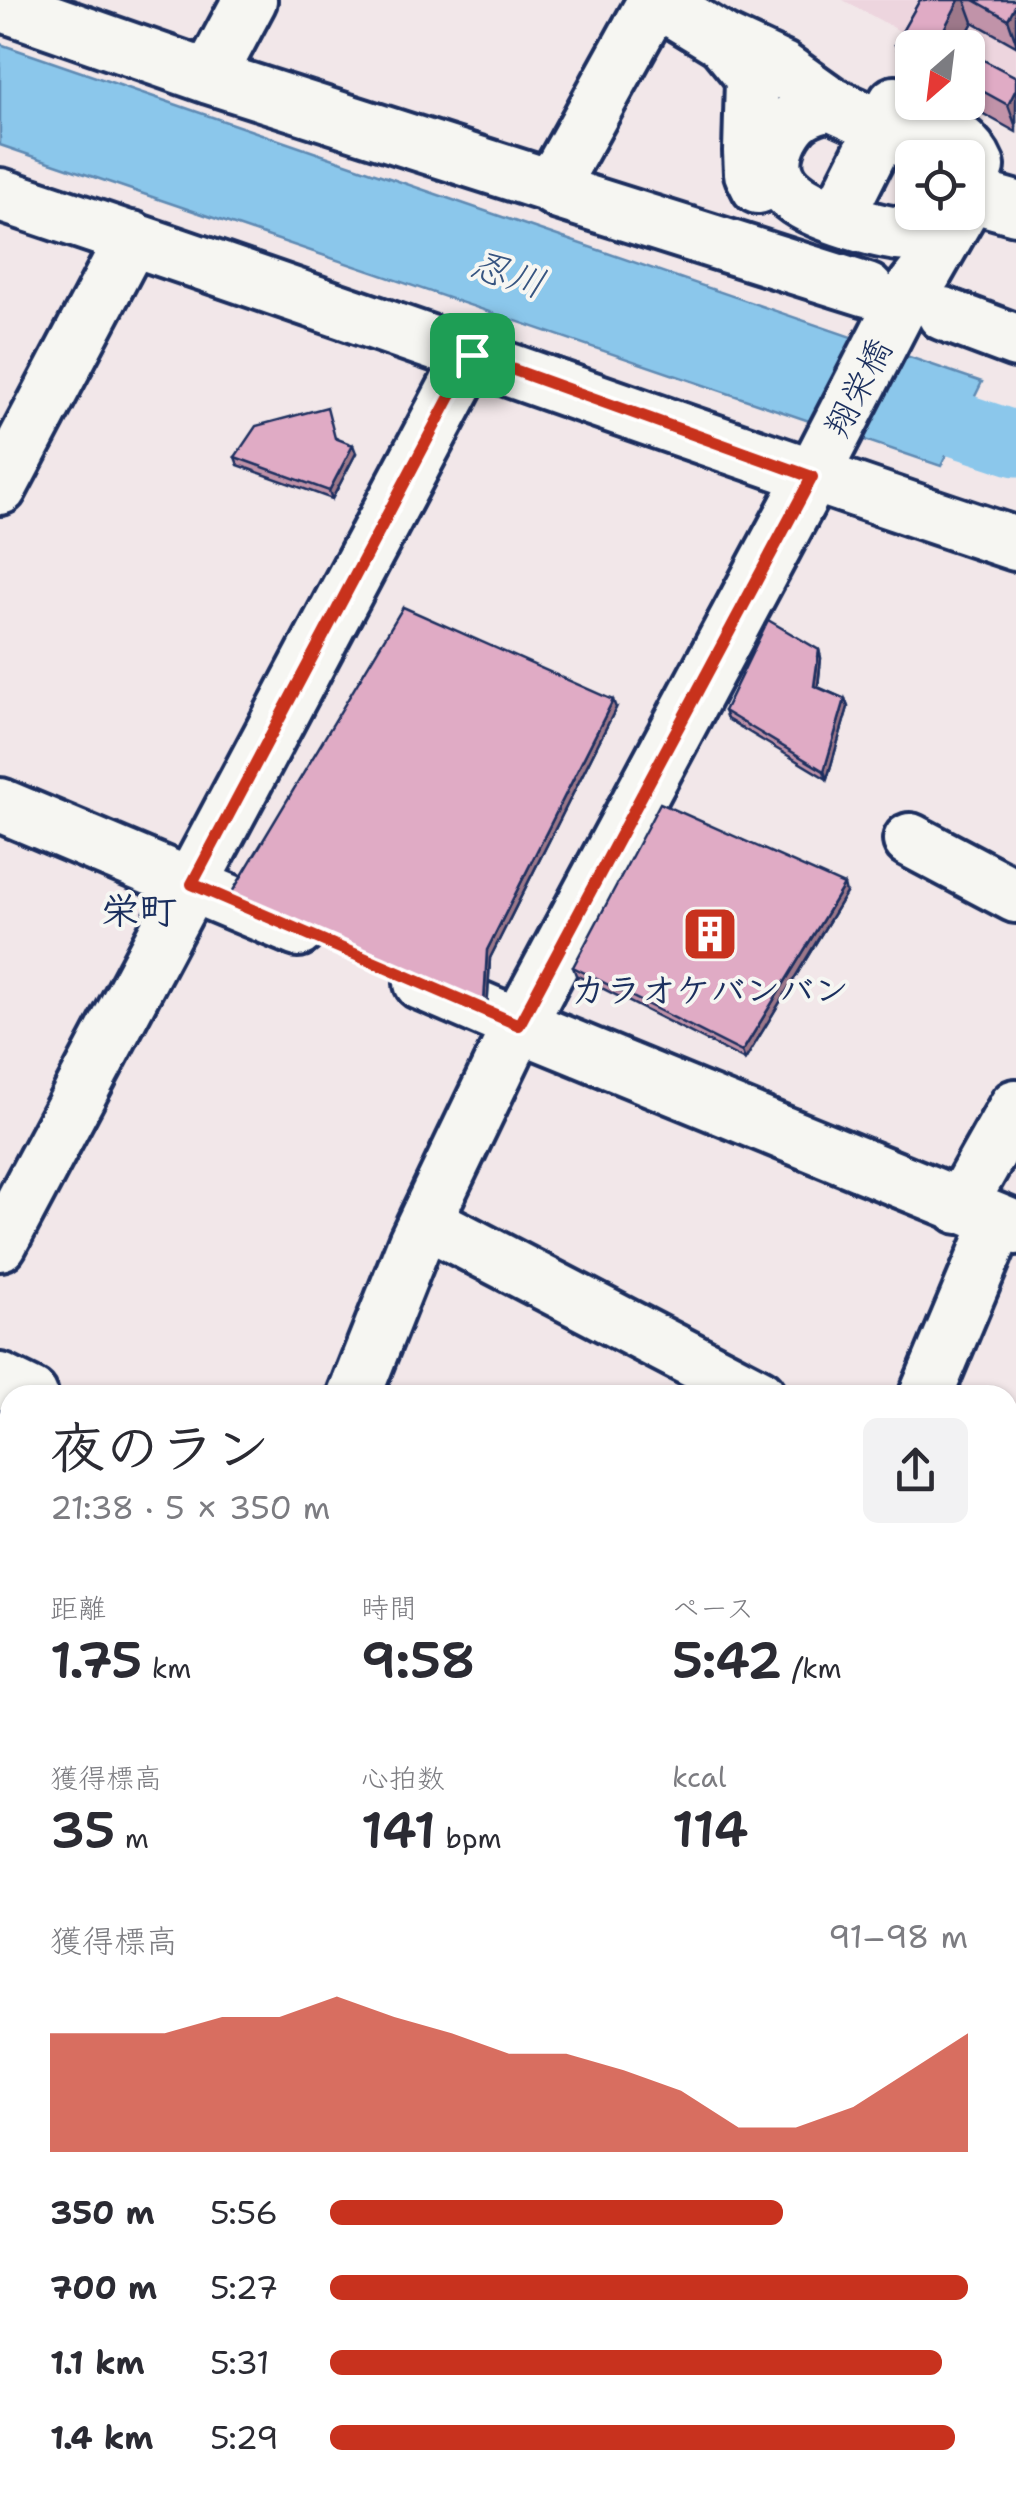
<!DOCTYPE html>
<html lang="ja">
<head>
<meta charset="utf-8">
<style>
  body { margin:0; font-family:"Shantell Sans","Klee One",sans-serif; background:#f2f2f3; color:#2b2b33; height:100vh; display:flex; flex-direction:column; font-size:38px; white-space:nowrap }
  * { box-sizing:border-box; margin:0 }
  p { font-size:32px; color:#7c7c81 }
  .icon { flex:none; width:55px; height:55px; fill:none; stroke:currentColor; stroke-width:2; stroke-linecap:round; stroke-linejoin:round }
  .map { position:relative; flex:1; overflow:hidden }
  .panel { position:absolute; left:0px; top:1385px; width:1018px; height:1112px; display:flex; flex-direction:column; background:#fff; border-radius:30px 30px 0 0; box-shadow:0 2px 8px #0004 }
  .panel>* { flex:none }
  .needle { width:65px; rotate:208deg }
  .fabs { position:absolute; left:895px; top:30px; display:grid; gap:20px }
  .fabs a { display:grid; place-items:center; width:90px; height:90px; border-radius:15px; background:#fff; box-shadow:0 2px 8px #0004; font-size:50px }
  .pin { position:absolute; display:grid; place-items:center; width:85px; height:85px; color:#fff; margin:-42px; border-radius:20px; box-shadow:0 5px 15px #0006 }
  .round { display:grid; place-items:center; flex:none; width:105px; height:105px; border-radius:15px; background:#f2f2f3 }
  .overview { display:flex; align-items:center; justify-content:space-between; height:170px; padding:0 50px }
  h1 { font-size:55px; font-weight:600; line-height:75px }
  .figures { display:grid; grid-template-columns:repeat(3,1fr); gap:15px; height:170px; padding:10px 50px }
  .figures div { display:grid; align-content:center }
  .figures b { font-size:50px; font-weight:600 }
  .figures small { font-size:28px; font-weight:400 }
  .figures p { font-size:28px }
  .chart { height:280px; padding:20px 50px }
  .chart p { display:flex; justify-content:space-between }
  .chart svg { width:100%; height:180px; margin-top:10px; fill:#c8321e; opacity:.7 }
  ul { padding:0 50px; list-style:none; font-size:32px }
  li { display:grid; grid-template-columns:160px 120px 1fr; align-items:center; height:75px }
  li i { height:25px; border-radius:12px; background:#c8321e }
  .map>svg:first-child { display:block }
</style>
</head>
<body>
<div class="map">
<svg width="1016" height="2497" viewBox="0 0 1016 2497">
  <rect width="100%" height="100%" fill="#f2e7e9"/>
  <filter id="ink" filterUnits="userSpaceOnUse"><feTurbulence type="fractalNoise" baseFrequency=".01" numOctaves="2"/><feDisplacementMap in="SourceGraphic" scale="20" xChannelSelector="R" yChannelSelector="G"/><feConvolveMatrix kernelMatrix="1 2 1 2 8 2 1 2 1" color-interpolation-filters="sRGB"/></filter>
  <g filter="url(#ink)">
    <path fill="#edd5de" d="M843,0H1016V96L968,69V48L929,47Z"/>
    <path fill="#b3d58f" stroke="#678276" stroke-width="2.5" d="M0,1761L10,1764V2037L0,2016Z"/>
    <path fill="#8bc7eb" stroke="#5e8ab3" stroke-width="2.5" d="M0,44L982,382L941,466L0,145Z"/>
    <g fill="none" stroke-linecap="round" stroke-linejoin="round">
      <path stroke="#8bc7eb" stroke-width="65" d="M877,398L1016,444"/>
      <g stroke="#1b2f5e" stroke-width="60">
        <path id="minor" d="M656,0L723,41L781,68L830,103L883,127L932,158
          M0,4L209,77L547,185L562,194L867,290
          M723,41L746,69L752,80L750,151L751,173L758,187
          M209,77L250,0
          M830,103C806,109 794,114 782,137C756,190 812,210 852,223C871,229 893,235 913,235C929,235 942,227 956,219
          M906,109C934,125 965,135 978,166L970,187
          M547,185L562,168L655,0
          M0,195C340,307 676,432 1016,544
          M970,195L1016,208
          M837,218L895,103
          M944,314L1016,341
          M0,488L132,238
          M0,805L298,930
          M910,840L1016,896
          M421,983L519,1025L819,464L903,301L925,273L960,212
          M959,1207L1016,1106
          M425,1221L759,1395
          M0,1244L472,355
          M0,1380L31,1395
          M354,1395L415,1242L519,1025L1016,1228
          M926,1395L999,1221
          M0,1744L10,1747
          M1008,1962L1016,1959
          M1008,2408L1016,2406
          M408,2488L413,2497
          M713,2497L737,2488"/>
      </g>
      <use href="#minor" stroke="#f6f6f2" stroke-width="52"/>
    </g>
    <path fill="#c193a9" stroke="#1b2f5e" stroke-width="2.5" d="M920,0H1016V46L973,22L959,47L912,48V75L906,72L895,44Z
      M968,52L1016,77V132L962,102H968Z
      M336,438L356,453L332,499L238,465L235,457Z
      M819,650L821,658L818,687L845,699L848,707L827,779L727,719L724,711Z
      M616,708L490,958L487,1011L234,902L231,894Z
      M846,893L745,1060L576,975L573,967Z"/>
    <path fill="#9d788a" stroke="#1b2f5e" stroke-width="2.5" d="M959,0H965L973,22L959,48L940,37Z
      M1016,4V42L1008,19Z
      M1016,89V127L1008,105Z
      M353,445L356,453L332,499L329,491Z
      M819,650L821,658L817,694L814,686Z
      M845,699L848,707L827,779L824,771Z
      M613,700L616,708L490,958L487,1011L484,1003L487,950Z
      M844,885L846,893L745,1060L742,1052Z"/>
    <path fill="#e0abc5" stroke="#1b2f5e" stroke-width="2.5" d="M920,0H959L940,37L960,48H912V53L895,44Z
      M974,0H1016V4L1008,19Z
      M968,52L1016,77V89L1008,105L968,83Z
      M327,407L335,438L353,445L329,491L235,457L256,426Z
      M403,607L613,700L487,950L484,1003L231,894Z
      M768,620L819,650L814,686L845,699L824,771L724,711Z
      M660,803L844,885L742,1052L573,967Z"/>
  </g>
  <g fill="none" stroke-linecap="round" stroke-linejoin="round" filter="url(#ink)">
    <g stroke="#fff" stroke-width="20">
      <path id="route" d="M472,355L812,477L519,1025L192,884Z"/>
    </g>
    <use href="#route" stroke="#c8321e" stroke-width="12"/>
  </g>
  <defs>
    <g id="building-square" transform="scale(2.875)"><rect x="-9" y="-9" width="18" height="18" rx="4" fill="#c8321e" stroke="#f6f6f2"/><path d="M-4-6H4V6H1V3H-1V6H-4ZM-2.5-4.3h1.7v1.8h-1.7ZM.8-4.3h1.7v1.8H.8ZM-2.5-1h1.7V.8h-1.7ZM.8-1h1.7V.8H.8Z" fill="#fff"/></g>
  </defs>
  <g fill-rule="evenodd">
    <use href="#building-square" x="710" y="934"/>
  </g>
  <g text-anchor="middle" stroke-width="8" stroke-linejoin="round" paint-order="stroke">
    <g font-size="35" fill="#1b2f5e" stroke="#f6f6f2">
      <text transform="translate(858 388) rotate(-63)" y="12">翔栄橋</text>
    </g>
    <g font-size="35" font-weight="bold" fill="#1b2f5e" stroke="#f6f6f2">
      <text x="710" y="1002">カラオケバンバン</text>
    </g>
    <g font-size="38" font-style="italic" fill="#375581" stroke="#f6f6f2">
      <text transform="translate(508 274) rotate(18)" y="13">忍川</text>
    </g>
    <g font-size="38" font-weight="bold" fill="#1b2f5e" stroke="#f6f6f2">
      <text x="139" y="924">栄町</text>
    </g>
  </g>
</svg>
<div class="fabs">
<a><svg class="needle" viewBox="-14 -14 28 28"><path d="M0-13l5 13h-10z" fill="#e53935"/><path d="M0 13l5-13h-10z" fill="#7c7c81"/></svg></a>
<a><svg class="icon" aria-label="locate" viewBox="0 0 24 24"><circle cx="12" cy="12" r="6"/><path d="M12 2v4M12 18v4M2 12h4M18 12h4"/></svg></a>
</div>
<div class="pin" style="left:472px;top:355px;background:#1e9e55"><svg class="icon" aria-label="arrive" viewBox="0 0 24 24"><path d="M6 21V4h12l-3 4 3 4H6"/></svg></div>
<section class="panel">
<div class="overview"><div><h1>夜のラン</h1><p>21:38 · 5 × 350 m</p></div><a class="round"><svg class="icon" aria-label="share" viewBox="0 0 24 24"><path d="M12 15V3M7 8l5-5 5 5M5 13v7h14v-7"/></svg></a></div>
<div class="figures">
<div><p>距離</p><b>1.75<small> km</small></b></div>
<div><p>時間</p><b>9:58</b></div>
<div><p>ペース</p><b>5:42<small> /km</small></b></div>
</div>
<div class="figures">
<div><p>獲得標高</p><b>35<small> m</small></b></div>
<div><p>心拍数</p><b>141<small> bpm</small></b></div>
<div><p>kcal</p><b>114</b></div>
</div>
<div class="chart"><p><span>獲得標高</span>91–98 m</p>
<svg viewBox="0 0 160 44" preserveAspectRatio="none"><path d="M0 44V15L10 15L20 15L30 11L40 11L50 6L60 11L70 15L80 20L90 20L100 24L110 29L120 38L130 38L140 33L150 24L160 15V44z"/></svg>
</div>
<ul>
<li><b>350 m</b>5:56<i style="width:71%"></i></li>
<li><b>700 m</b>5:27<i style="width:100%"></i></li>
<li><b>1.1 km</b>5:31<i style="width:96%"></i></li>
<li><b>1.4 km</b>5:29<i style="width:98%"></i></li>
</ul>
</section>
</div>
</body>
</html>
